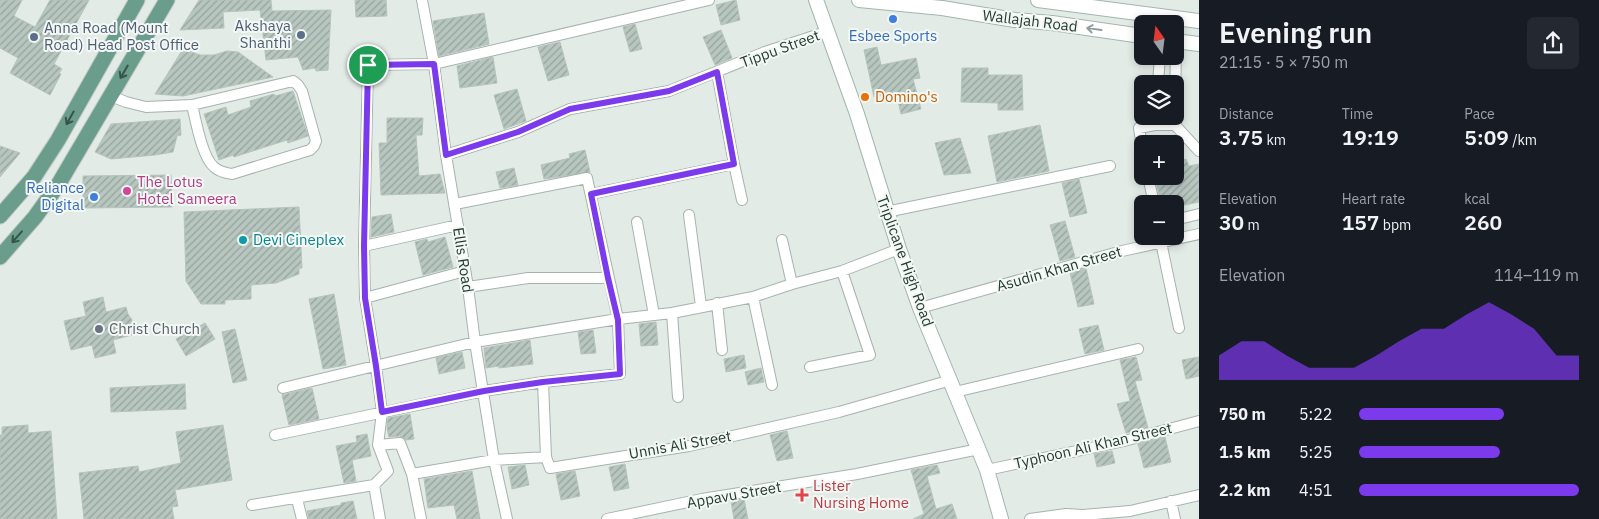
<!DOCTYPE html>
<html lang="en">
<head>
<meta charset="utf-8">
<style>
  body { margin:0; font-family:"IBM Plex Sans",sans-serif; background:#242831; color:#f1f3f6; height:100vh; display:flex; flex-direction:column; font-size:19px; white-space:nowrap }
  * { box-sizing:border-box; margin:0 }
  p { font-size:16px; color:#9ea1a6 }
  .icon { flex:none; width:28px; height:28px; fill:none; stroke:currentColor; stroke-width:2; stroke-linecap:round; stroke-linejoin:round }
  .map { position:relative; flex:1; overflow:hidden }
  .drawer { display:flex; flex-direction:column; background:#171b24; width:400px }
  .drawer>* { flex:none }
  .needle { width:32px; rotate:346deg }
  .tools { position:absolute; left:1134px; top:15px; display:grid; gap:10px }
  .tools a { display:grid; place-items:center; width:50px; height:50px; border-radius:8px; background:#171b24; box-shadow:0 2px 8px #0003; font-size:25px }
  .pin { position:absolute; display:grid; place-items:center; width:42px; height:42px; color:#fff; margin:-21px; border:2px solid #fff; border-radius:50%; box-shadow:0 1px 5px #0007 }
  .round { display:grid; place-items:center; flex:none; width:52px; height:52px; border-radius:8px; background:#242831 }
  .headline { display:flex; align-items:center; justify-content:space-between; height:85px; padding:0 20px }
  h1 { font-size:28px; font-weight:600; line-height:38px }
  .figures { display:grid; grid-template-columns:repeat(3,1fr); gap:8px; height:85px; padding:5px 20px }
  .figures div { display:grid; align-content:center }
  .figures b { font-size:21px; font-weight:600 }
  .figures small { font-size:14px; font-weight:400 }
  .figures p { font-size:14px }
  .chart { height:140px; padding:10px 20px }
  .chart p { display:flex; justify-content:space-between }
  .chart svg { width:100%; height:90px; margin-top:5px; fill:#7c3aed; opacity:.7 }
  ul { padding:0 20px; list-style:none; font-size:16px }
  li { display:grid; grid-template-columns:80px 60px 1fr; align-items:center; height:38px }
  li i { height:12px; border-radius:6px; background:#7c3aed }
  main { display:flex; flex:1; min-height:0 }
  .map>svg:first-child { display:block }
</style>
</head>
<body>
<main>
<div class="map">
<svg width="1199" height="519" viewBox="0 0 1199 519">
  <defs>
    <pattern id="building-hatch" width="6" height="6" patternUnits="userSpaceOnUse" patternTransform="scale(1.25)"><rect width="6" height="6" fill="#b8c6c0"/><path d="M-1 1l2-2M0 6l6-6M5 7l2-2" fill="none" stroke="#95a29d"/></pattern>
  </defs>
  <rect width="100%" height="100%" fill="#e3ebe7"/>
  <path fill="url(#building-hatch)" stroke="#b6c4bd" d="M0,0H22L14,16L35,27L50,0H89L54,64L62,69L59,73L61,74L50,95L10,73L18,58L0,48Z
    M199,0H271L272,11L331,10L328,70L316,71L315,68L303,70L298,57L266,60L260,10L223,12L224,28L180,30Z
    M355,0H386L387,16L356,17Z
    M736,0L740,20L721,25L716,5Z
    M484,13L489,44L439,56L433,21Z
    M635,24L642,49L630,52L623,27Z
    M721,30L732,58L715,65L703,37Z
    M560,42L569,75L548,81L538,47Z
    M877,47L881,65L916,58L920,78L913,79L921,109L901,114L896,92L874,97L864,50Z
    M183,49L200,55H214L227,51L238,52L273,77L183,96L155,94Z
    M493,57L497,83L460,88L457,66Z
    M962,68H988V75H1022L1023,110H998V103L961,102Z
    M517,89L526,121L504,129L494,95Z
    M293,91L308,136L288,143L287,140L234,157L233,155L219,160L204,114L226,107L228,115L251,107L250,101L274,94L275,96Z
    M387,118H423L422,135H416L419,176L440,174L445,193L381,195L379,143H387Z
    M180,119L181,135L177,136L173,152L155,155L111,159L95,152L111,124Z
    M1040,125L1049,171L997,182L988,136Z
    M960,138L971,173L944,175L935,143Z
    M0,146L20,153L0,177Z
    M585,150L590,172L544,179L541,165L570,158L569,154Z
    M1186,159L1189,166L1199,164V202L1175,207V204H1161L1155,176H1175V161Z
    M514,168L518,185L500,188L496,172Z
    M171,175L172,207L83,208V176Z
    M1079,179L1087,213L1070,217L1062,183Z
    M299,207L302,268H299V274L276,283L251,285V299L225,300V304H201L186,281L184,212Z
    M391,214L394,232L371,237L372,217Z
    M1065,221L1075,257L1060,261L1050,225Z
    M445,237L453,267L423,275L415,242L427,239L428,242Z
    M1086,268L1094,304L1078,307L1070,273Z
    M334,294L346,365L323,369L309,299Z
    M103,297L106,312L126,307L128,314L132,320L130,326L132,335L113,340L116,353L95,358L92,345L71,350L64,321L86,316L83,302Z
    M656,322L658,345L641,346L639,324Z
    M205,323L215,339L186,356L176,339Z
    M1098,325L1104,350L1085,354L1079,329Z
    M235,329L247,380L233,383L222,332Z
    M593,330L596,353L581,354L578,332Z
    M530,340L533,364L499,368V366L486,368L484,348Z
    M462,352L465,368L439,374L436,358Z
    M744,355L746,368L726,372L724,359Z
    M1136,357L1142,380L1135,381L1148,428L1126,433L1117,404L1130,401L1120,360Z
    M1199,357V376L1186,379L1182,360Z
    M761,368L764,382L748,385L745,372Z
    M185,384L186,409L111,412L110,388Z
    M312,388L319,419L289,425L282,395Z
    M410,414L414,439L406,440L400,436L389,437L387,428L388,418Z
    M28,425V433L51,431L57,519H0V435H2V427Z
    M223,425L232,480L175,490L178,506L172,507L174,519H84L79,473L138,466L139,472L181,463L176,432Z
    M787,431L793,458L777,461L770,435Z
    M367,434L371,456L352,460L356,481L344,483L336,446L357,442L356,436Z
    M1165,437L1171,462L1144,468L1138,444Z
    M1112,451L1115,463L1097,467L1094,454Z
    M625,464L629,488L614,491L609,467Z
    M525,465L529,485L512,489L508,467Z
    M937,465L940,473L927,476L936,509L952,504L957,519H913L924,514L911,470Z
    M472,471L480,519H457L454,505L428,508L424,479Z
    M575,471L580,496L561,500L556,474Z
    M744,499L748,519H734L731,501Z
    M353,501L357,519H309L307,511L341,505V503Z"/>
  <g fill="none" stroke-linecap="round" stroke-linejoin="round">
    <g stroke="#a6b3ad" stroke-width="12">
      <path id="minor" d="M422,0L434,64L446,155L468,287L475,342L494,460L507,519
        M717,72L734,164L742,200
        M1158,84L1160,56
        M111,96L126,102L146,107L192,105L293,81L298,85L302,91L316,141L314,146L310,150L232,174C226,173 219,172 214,167C202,157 196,121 192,105
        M1175,110L1176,41
        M1175,120V125L1199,151
        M1142,147L1139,128L1155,125H1175
        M446,155L518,132L570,109L669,91L765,52L829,31
        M1148,176L1154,204
        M591,194L734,164
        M886,212L1110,166
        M689,215L701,306
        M1175,218H1183L1199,214
        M637,222L654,315
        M782,240L792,284
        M1161,242L1179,328
        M364,246L458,225
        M468,287L528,278H608
        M753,297L772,385
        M365,298L465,271
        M717,303L722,350
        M920,308L1122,251L1199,234
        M672,313L678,397
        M810,367L870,355L842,271
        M543,382L546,457
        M283,388L475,342L618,319L672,313L753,297L792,284L842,271L899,249
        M955,392L1138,349
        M275,435L484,391L543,382L620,374L618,319L587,178L455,204
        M378,445L400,443L412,474L421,519
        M987,470L1124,441L1199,421
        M412,474L494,460L546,457L550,468L689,446L839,412L951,380
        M374,485L380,519
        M297,499L302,519
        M1171,501L1175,519
        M252,505L374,485L388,471L378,445L382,412L376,366L365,298L364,246L368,65L434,64L709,0
        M607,519L702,499L857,474L979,449
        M1030,519L1066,514L1083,515L1130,511L1199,495"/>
    </g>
    <g stroke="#a2b6ae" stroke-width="16">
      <path id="secondary" d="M816,0L857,114L899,249L920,308L987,470L1001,519
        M859,0L942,8L1015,20L1052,23L1142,36
        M1038,0L1199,21
        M1175,41L1199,44"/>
    </g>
    <g stroke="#c2c8c6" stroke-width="17">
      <path id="primary" d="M0,216L34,177L58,140L137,0
        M0,257L35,217L58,185L167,0"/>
    </g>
    <use href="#minor" stroke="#fff" stroke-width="10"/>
    <use href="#secondary" stroke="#fff" stroke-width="14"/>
    <use href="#primary" stroke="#6b9d8c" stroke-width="15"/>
  </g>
  <defs><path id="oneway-shaft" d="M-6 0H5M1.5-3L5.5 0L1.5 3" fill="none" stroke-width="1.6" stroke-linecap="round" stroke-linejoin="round" transform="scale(1.25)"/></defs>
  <use stroke="#929d99" href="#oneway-shaft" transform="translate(1094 29) rotate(-172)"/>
  <g stroke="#365449">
    <use href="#oneway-shaft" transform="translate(124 72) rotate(120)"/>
    <use href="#oneway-shaft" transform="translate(70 118) rotate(119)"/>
    <use href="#oneway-shaft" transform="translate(17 237) rotate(131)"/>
  </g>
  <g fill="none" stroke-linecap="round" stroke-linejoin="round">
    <g stroke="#fff" stroke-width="10">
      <path id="route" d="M434,64L446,155L518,132L570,109L669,91L717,72L734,164L591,194L608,278L618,320L620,374L543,382L484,391L382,412L376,366L365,298L364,246L368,65Z"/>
    </g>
    <use href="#route" stroke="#7c3aed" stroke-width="6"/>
  </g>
  <g fill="#3f7fe0" stroke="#f3f8f5" stroke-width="2">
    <circle cx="893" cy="19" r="5"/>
    <circle cx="94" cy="197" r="5"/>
  </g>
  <g fill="#5c6f8a" stroke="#f3f8f5" stroke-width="2">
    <circle cx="301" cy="35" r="5"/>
    <circle cx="34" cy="37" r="5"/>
  </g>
  <circle fill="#e8710a" stroke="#f3f8f5" stroke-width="2" cx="865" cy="97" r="5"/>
  <circle fill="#d1479c" stroke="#f3f8f5" stroke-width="2" cx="127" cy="191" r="5"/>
  <circle fill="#0f9aa8" stroke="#f3f8f5" stroke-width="2" cx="243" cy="240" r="5"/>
  <circle fill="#6b7280" stroke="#f3f8f5" stroke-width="2" cx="99" cy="329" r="5"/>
  <path fill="#e0444e" stroke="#f3f8f5" stroke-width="2" d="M799.5 487.5h5v5h5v5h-5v5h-5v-5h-5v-5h5z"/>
  <g text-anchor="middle" stroke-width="4" stroke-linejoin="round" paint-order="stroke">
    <g font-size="15" fill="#243b33" stroke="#f3f8f5">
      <text transform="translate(1030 21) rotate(7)" y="5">Wallajah Road</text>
      <text transform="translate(780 49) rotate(-20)" y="5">Tippu Street</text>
      <text transform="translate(463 260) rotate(81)" y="5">Ellis Road</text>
      <text transform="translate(905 261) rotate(70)" y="5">Triplicane High Road</text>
      <text transform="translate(1059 269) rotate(-16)" y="5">Asudin Khan Street</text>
      <text transform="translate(680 445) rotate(-10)" y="5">Unnis Ali Street</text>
      <text transform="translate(1093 446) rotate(-13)" y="5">Typhoon Ali Khan Street</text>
      <text transform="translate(734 495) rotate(-10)" y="5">Appavu Street</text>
    </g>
    <g font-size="15" fill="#4e5e75" stroke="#f3f8f5" text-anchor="end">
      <text x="291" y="31">Akshaya<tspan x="291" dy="17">Shanthi</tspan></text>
      <text x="44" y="33" text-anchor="start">Anna Road (Mount<tspan x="44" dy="17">Road) Head Post Office</tspan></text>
    </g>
    <g font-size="15" fill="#366cbe" stroke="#f3f8f5">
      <text x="893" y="41">Esbee Sports</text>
      <text x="84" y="193" text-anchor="end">Reliance<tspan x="84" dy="17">Digital</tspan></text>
    </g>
    <g font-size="15" fill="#c56008" stroke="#f3f8f5" text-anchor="start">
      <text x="875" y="102">Domino's</text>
    </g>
    <g font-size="15" fill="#b23c85" stroke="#f3f8f5" text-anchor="start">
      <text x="137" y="187">The Lotus<tspan x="137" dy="17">Hotel Sameera</tspan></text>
    </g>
    <g font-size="15" fill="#0d838f" stroke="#f3f8f5" text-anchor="start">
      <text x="253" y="245">Devi Cineplex</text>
    </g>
    <g font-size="15" fill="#5b616d" stroke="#f3f8f5" text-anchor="start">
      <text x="109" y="334">Christ Church</text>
    </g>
    <g font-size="15" fill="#be3a42" stroke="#f3f8f5" text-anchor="start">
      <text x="813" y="491">Lister<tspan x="813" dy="17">Nursing Home</tspan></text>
    </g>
  </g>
</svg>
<div class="tools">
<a><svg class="needle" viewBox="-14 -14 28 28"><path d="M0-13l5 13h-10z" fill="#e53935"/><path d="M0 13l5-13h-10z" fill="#9ea1a6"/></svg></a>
<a><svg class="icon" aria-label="layers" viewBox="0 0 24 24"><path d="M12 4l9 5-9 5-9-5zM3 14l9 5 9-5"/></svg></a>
<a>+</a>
<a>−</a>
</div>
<div class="pin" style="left:368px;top:65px;background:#1e9e55"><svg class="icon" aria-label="arrive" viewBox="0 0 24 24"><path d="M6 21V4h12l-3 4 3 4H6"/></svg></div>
</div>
<section class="drawer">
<div class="headline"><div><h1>Evening run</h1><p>21:15 · 5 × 750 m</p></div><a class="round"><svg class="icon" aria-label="share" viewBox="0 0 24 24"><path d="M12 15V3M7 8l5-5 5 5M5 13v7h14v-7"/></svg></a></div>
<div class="figures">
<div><p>Distance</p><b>3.75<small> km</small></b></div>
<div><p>Time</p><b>19:19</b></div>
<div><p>Pace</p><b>5:09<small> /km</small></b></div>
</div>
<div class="figures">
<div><p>Elevation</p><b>30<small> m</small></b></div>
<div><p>Heart rate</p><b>157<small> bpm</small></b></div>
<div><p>kcal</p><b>260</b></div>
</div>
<div class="chart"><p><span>Elevation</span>114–119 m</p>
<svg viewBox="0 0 160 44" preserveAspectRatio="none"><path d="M0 44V32L10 25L20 25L30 32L40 38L50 38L60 38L70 32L80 25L90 19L100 19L110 12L120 6L130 12L140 19L150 32L160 32V44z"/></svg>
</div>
<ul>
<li><b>750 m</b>5:22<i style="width:66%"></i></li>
<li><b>1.5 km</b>5:25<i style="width:64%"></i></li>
<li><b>2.2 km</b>4:51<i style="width:100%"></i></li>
</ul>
</section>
</main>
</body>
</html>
